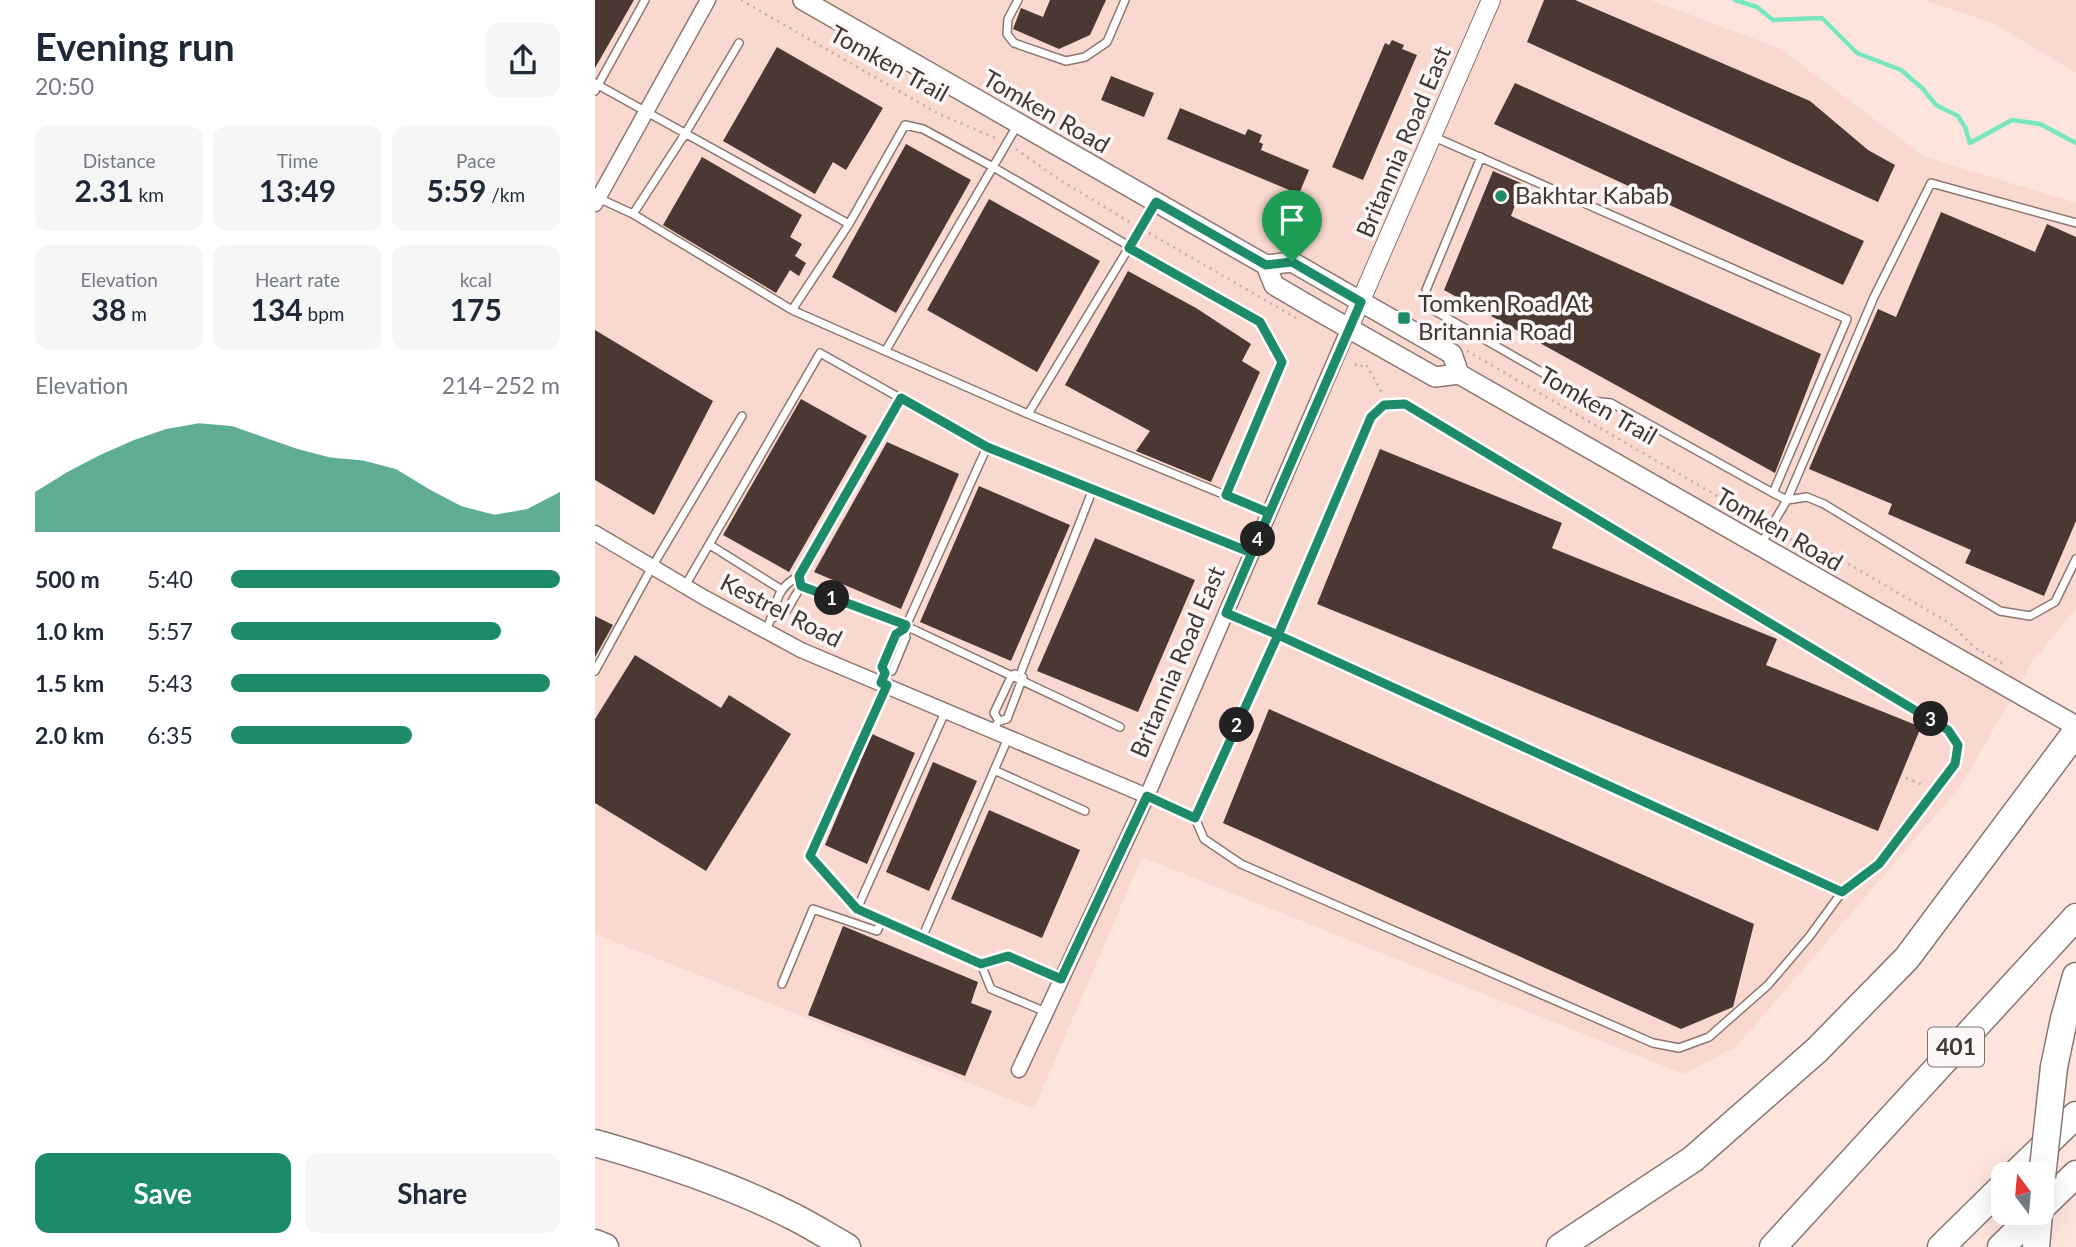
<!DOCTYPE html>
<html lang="en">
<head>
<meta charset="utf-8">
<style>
  body { margin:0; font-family:Lato,sans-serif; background:#f6f6f7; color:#1f2937; height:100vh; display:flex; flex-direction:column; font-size:26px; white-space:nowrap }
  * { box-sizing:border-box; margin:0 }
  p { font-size:23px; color:#747a83 }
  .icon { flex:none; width:38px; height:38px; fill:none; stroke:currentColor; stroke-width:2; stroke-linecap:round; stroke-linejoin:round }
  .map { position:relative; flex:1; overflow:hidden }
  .details { display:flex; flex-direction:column; background:#fff; width:595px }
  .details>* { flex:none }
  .needle { width:46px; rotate:344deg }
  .fabs { position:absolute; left:1396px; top:1162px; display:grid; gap:14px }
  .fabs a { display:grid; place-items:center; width:63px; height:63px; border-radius:14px; background:#fff; box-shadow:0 7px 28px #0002; font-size:35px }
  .pin { position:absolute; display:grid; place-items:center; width:60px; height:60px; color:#fff; margin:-72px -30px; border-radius:50% 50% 50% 0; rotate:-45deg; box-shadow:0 0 7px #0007 }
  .pin .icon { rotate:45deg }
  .km { position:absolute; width:35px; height:35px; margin:-18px; border-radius:50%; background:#222; color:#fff; font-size:19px; line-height:35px; text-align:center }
  .round { display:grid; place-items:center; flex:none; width:74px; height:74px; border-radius:14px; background:#f6f6f7 }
  .head { display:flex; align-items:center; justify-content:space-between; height:119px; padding:0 35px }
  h1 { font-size:38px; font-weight:700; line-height:52px }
  .stats { display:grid; grid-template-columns:repeat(3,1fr); gap:10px; height:119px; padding:7px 35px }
  .stats div { display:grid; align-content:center; border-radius:14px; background:#f6f6f7; text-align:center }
  .stats b { font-size:30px; font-weight:700 }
  .stats small { font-size:19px; font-weight:400 }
  .stats p { font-size:19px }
  .chart { height:196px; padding:14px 35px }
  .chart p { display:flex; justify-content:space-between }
  .chart svg { width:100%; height:126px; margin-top:7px; fill:#1d8b69; opacity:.7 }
  .cta { display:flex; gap:14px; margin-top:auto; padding:14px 35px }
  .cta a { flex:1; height:80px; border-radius:14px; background:#1d8b69; color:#fff; font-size:28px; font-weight:700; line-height:80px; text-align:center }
  .cta a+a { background:#f6f6f7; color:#1f2937 }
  ul { padding:0 35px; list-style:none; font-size:23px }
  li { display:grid; grid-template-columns:112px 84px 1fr; align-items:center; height:52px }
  li i { height:18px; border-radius:9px; background:#1d8b69 }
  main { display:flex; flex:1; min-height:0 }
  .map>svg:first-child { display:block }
</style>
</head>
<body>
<main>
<section class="details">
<div class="head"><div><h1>Evening run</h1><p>20:50</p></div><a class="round"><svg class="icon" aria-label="share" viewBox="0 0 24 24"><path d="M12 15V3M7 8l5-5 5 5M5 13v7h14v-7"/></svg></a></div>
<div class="stats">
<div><p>Distance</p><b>2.31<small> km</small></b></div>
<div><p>Time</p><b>13:49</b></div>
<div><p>Pace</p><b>5:59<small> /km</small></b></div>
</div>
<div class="stats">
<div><p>Elevation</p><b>38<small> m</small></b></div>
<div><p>Heart rate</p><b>134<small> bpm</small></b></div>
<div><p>kcal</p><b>175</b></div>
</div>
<div class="chart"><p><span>Elevation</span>214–252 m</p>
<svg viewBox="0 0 160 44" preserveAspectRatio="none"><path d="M0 44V30L10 23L20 17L30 12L40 8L50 6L60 7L70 11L80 15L90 18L100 19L110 22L120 29L130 35L140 38L150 36L160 30V44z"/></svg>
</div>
<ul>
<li><b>500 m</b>5:40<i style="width:100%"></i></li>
<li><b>1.0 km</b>5:57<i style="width:82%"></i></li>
<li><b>1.5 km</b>5:43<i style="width:97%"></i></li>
<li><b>2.0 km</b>6:35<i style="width:55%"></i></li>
</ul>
<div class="cta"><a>Save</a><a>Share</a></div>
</section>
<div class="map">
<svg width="1481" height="1247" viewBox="0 0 1481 1247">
  <rect width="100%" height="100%" fill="#fde5de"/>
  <path fill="#f9d9cf" d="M0,0H1056L1184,48L1330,157L1481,203V608L1438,661L1365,787L1141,1047L1088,1074L547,857L439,1109L0,934Z
    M1328,0H1481V73L1400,24Z"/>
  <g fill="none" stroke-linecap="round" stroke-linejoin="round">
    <path stroke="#78e7be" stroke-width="4.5" d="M1140,0L1162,7L1178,20L1227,18L1262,53L1306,70L1327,88L1341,105L1363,116L1370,127L1375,143L1417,120L1445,124L1481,143"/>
  </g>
  <path fill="#4b3832" d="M0,0H39L0,68Z
    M455,0H511L495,35L464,49L418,29L426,8L448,17Z
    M949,0H980L1215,101L1273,150L1300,165L1283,202L932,42Z
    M797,40L809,45L807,49L822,55L768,180L737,167L790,43L794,45Z
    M182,47L288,108L251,170L238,162L220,194L128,141Z
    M516,76L559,93L549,117L506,100Z
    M920,83L1269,241L1248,285L899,124Z
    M585,108L650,135L653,129L667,135L664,142L668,144L666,150L714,170L704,194L572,139Z
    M311,144L376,180L301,313L237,277Z
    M107,157L207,215L195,237L207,244L200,256L211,263L204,276L195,270L181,293L68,225Z
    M898,171L928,184L916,216L1226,354L1180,473L849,290Z
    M394,199L505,261L442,372L332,310Z
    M1346,212L1440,252L1452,224L1481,237V521L1449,596L1370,563L1376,550L1293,514L1297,504L1214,469L1283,309L1301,317Z
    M533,271L601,308L656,344L647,361L665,372L616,482L541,451L555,431L470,385Z
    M0,330L118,401L59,515L0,480Z
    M206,399L272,436L194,572L128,535Z
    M292,442L364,474L306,609L219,572Z
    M785,449L967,523L957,548L1182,639L1171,665L1326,727L1283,831L722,604Z
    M384,486L475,525L416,661L325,622Z
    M500,538L600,580L543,712L442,671Z
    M0,616L18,625L0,657Z
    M40,655L126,708L134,695L196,734L111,871L0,803V719Z
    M674,709L1159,924L1138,1007L1086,1029L628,823Z
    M277,734L320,753L272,864L230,845Z
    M338,762L382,781L334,891L291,872Z
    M394,810L485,850L447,938L356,899Z
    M248,926L383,982L376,1003L397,1011L370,1076L213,1015Z"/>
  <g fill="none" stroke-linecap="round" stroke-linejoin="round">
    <g stroke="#8c7770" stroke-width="10">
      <path id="service" d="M423,0L413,19L412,34L419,43L471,61L490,57L512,42L530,0
        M0,83L3,85L50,0
        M0,91L3,85L254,224L310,125L328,129L398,167L665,322L687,362L631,495
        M837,136L1252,319L1178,493
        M886,157L831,290L833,300L840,311L997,401L1016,403L1178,493L1192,500L1212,497L1229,504L1405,611L1435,616L1460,602L1481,559
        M1,197L38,214L197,310L254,224
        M38,214L90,134L144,43
        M197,310L433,414L674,513
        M291,350L423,124
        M305,398L392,447L657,553
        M433,414L561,203
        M1166,544L1192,500L1279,297L1336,183L1481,223
        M115,545L187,590
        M90,586L225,353L305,398L204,576
        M206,586L311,626L392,447
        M309,630L311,637L297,671L290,673L287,667L301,634L309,630L311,626L525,727
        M170,631C184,608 176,591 204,576L206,586L192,610L178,618
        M0,671L57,567L147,416
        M426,672L498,489
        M351,710L262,909L327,938L413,738
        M404,721L399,713L417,675L420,674
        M398,729L404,721L412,719L428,677
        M399,770L490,811
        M552,796L600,818L609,839L646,864L1058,1043L1084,1048L1114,1037L1173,985L1214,937L1247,892L1284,865L1359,764L1363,745L1353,730L810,404L789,405L776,417L683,635L631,613
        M600,818L683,635L1247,892
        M262,909L215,856L291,686
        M327,938L386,964
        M187,984L218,909L282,931L287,920
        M451,1012L396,989L386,964L413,956L466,979"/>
    </g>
    <g stroke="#8c7770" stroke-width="17">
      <path id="minor" d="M0,204L113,0
        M0,533L110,598L206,650L552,796
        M424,1070L552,796L754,328"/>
    </g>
    <g stroke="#8c7770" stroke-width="20">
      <path id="tertiary" d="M754,328L896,0"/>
    </g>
    <g stroke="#8c7770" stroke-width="22">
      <path id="secondary" d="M208,0L671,265L697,262L857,354L864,374
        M671,265L679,285L725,312L840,377L864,374L1481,726"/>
    </g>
    <g stroke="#8c7770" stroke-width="29">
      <path id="motorway" d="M1459,1067L1469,1019L1481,976
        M0,1143C67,1162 137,1185 199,1217C217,1226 234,1237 252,1247
        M1420,1174L1481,1115
        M1447,1207L1481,1174
        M0,1243L10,1247
        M965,1247L1098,1159L1222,1050L1312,958L1481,732
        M1178,1247L1481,917
        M1346,1247L1409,1185
        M1406,1247L1441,1213
        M1441,1247L1444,1213"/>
    </g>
    <path stroke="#c0ada7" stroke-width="2.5" stroke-dasharray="2 5" stroke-linecap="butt" d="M146,0L344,114L403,139
      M421,149L465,180L536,223
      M554,233L703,319
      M872,351L1169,523
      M760,364L763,367L771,364L788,395
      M1184,532L1200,542L1230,550L1356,624L1379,647L1408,664
      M1311,778L1330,786"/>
    <use href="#service" stroke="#fff" stroke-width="7"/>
    <use href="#minor" stroke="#fff" stroke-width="14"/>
    <use href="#tertiary" stroke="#fff" stroke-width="18"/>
    <use href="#secondary" stroke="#fff" stroke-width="19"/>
    <use href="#motorway" stroke="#fff" stroke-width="26"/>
    <g stroke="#8c7770" stroke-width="29" stroke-linecap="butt">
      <path id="motorway-bridge" d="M1447,1177L1459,1067"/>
    </g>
    <use href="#motorway-bridge" stroke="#fff" stroke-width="26"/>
  </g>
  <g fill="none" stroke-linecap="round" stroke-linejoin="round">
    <g stroke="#fff" stroke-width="14">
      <path id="route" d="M697,262L766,302L657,553L392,447L306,398L204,576L206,586L311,625L309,629L301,634L287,667L290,673L286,683L292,685L215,856L262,909L386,964L413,956L466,979L552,796L600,818L683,635L776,417L789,405L810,404L1353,730L1363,745L1360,764L1284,864L1247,892L683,635L631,613L674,513L631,495L687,362L665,322L534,248L561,202L671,265L697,262"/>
    </g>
    <use href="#route" stroke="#1d8b69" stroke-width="9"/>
  </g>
  <g fill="#1d8b69" stroke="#fcf7f6" stroke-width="2.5">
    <circle cx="906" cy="196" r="7"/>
    <rect x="802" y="311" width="14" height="14" rx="3.5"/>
  </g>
  <g text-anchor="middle" stroke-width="7" stroke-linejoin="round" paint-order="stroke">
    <rect fill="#fcf7f6" stroke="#79716f" stroke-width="2" x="1333" y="1027.5" width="56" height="39" rx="5"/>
    <g font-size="23" font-weight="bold" fill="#413835">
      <text x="1361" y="1055">401</text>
    </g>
    <g font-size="24" fill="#413835" stroke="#fcf7f6">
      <text transform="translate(294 64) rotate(29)" y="8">Tomken Trail</text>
      <text transform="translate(451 112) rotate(30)" y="8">Tomken Road</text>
      <text transform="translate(809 142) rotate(-67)" y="8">Britannia Road East</text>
      <text transform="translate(1003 406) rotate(30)" y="8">Tomken Trail</text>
      <text transform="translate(1184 530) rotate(30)" y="8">Tomken Road</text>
      <text transform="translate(186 611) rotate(27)" y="8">Kestrel Road</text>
      <text transform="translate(583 662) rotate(-67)" y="8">Britannia Road East</text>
    </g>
    <g font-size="24" fill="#413835" stroke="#fcf7f6" text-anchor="start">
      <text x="920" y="204">Bakhtar Kabab</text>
      <text x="823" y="312">Tomken Road At<tspan x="823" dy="28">Britannia Road</tspan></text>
    </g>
  </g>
</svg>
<div class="fabs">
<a><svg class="needle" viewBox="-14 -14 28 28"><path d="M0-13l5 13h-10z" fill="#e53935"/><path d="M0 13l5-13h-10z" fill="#747a83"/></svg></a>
</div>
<div class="pin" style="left:697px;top:262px;background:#1e9e55"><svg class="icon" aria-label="arrive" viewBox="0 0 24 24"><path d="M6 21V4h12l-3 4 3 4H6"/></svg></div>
<b class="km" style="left:237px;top:598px">1</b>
<b class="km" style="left:642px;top:725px">2</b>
<b class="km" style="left:1336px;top:719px">3</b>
<b class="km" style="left:663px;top:539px">4</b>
</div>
</main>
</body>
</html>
